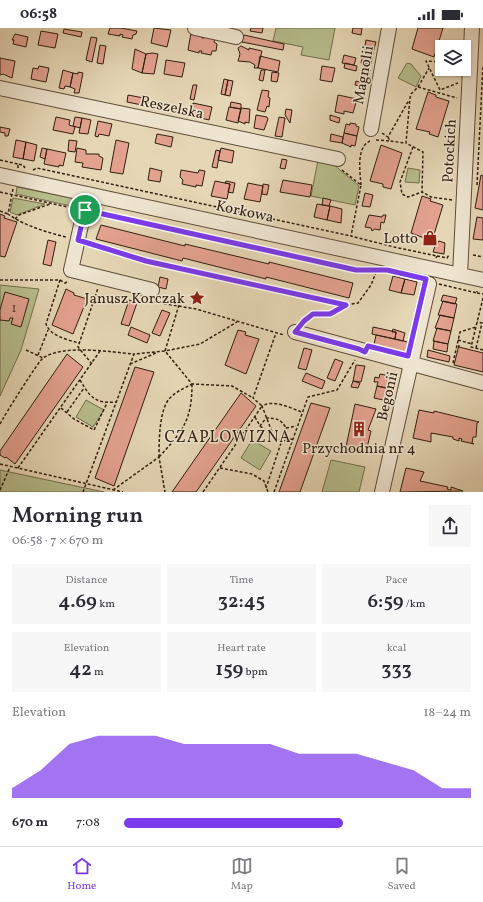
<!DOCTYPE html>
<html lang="en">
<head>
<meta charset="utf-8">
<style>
  body { margin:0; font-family:Vollkorn,serif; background:#f7f7f7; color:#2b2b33; height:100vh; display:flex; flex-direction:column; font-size:15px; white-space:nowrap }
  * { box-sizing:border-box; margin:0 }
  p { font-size:13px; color:#7c7c81 }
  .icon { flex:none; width:22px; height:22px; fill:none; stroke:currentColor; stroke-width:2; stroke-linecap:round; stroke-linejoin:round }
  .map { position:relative; height:464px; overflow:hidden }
  .drawer { display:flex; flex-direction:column; background:#fff; flex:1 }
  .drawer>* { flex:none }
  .tools { position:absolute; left:435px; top:12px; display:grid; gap:8px }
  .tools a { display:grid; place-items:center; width:36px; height:36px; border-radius:0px; background:#fff; box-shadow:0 1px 3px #0004; font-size:20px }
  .pin { position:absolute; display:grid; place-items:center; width:34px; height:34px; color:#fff; margin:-17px; border:2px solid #fff; border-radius:50%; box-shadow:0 1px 4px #0007 }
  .round { display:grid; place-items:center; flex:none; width:42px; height:42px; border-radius:0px; background:#f7f7f7 }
  .overview { display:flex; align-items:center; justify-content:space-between; height:68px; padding:0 12px }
  h1 { font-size:22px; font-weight:600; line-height:30px }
  .figures { display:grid; grid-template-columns:repeat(3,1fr); gap:6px; height:68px; padding:4px 12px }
  .figures div { display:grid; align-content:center; border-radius:0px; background:#f7f7f7; text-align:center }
  .figures b { font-size:20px; font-weight:600 }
  .figures small { font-size:11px; font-weight:400 }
  .figures p { font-size:11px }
  .chart { height:112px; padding:8px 12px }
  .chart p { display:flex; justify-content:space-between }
  .chart svg { width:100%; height:72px; margin-top:4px; fill:#7c3aed; opacity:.7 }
  ul { padding:0 12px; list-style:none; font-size:13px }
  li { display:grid; grid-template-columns:64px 48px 1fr; align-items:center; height:30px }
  li i { height:10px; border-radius:5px; background:#7c3aed }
  .status { display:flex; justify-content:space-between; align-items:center; height:28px; padding:0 20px; background:#fff; direction:ltr }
  .status svg { height:11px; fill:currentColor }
  .tab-bar { display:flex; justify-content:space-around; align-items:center; height:56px; border-top:1px solid #e1e1e2; background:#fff; font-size:11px; color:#7c7c81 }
  .tab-bar a { display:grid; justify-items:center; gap:2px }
  .tab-bar .selected { color:#7c3aed }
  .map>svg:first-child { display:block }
</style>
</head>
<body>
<div class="status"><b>06:58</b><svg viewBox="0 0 49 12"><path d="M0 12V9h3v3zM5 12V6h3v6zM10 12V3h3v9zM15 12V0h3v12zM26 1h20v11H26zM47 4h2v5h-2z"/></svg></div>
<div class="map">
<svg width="483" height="464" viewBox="0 0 483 464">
  <rect width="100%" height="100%" fill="#e5d6b5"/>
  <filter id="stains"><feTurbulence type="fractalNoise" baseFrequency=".005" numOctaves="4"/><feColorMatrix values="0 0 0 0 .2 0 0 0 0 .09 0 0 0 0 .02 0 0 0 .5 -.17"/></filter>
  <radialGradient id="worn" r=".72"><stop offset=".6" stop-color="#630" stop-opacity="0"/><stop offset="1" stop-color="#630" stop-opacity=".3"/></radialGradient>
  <path fill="#b6bd8c" stroke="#746e4d" d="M276,0H335L329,32L301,27L303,19L273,13Z
    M407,35L411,36L421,48L416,59L398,50Z
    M318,132L333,136L359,158L355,177L311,168Z
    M408,140L420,142L419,155L405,154Z
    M17,159L72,170L78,174L80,180L16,166Z
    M13,170L45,176L17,187L10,184Z
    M0,257L39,261L21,322L0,368Z
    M86,372L104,382L93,399L76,389Z
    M252,412L271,423L260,442L241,430Z
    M331,432L365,439L359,464H322Z
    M0,442L104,464H0Z"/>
  <path fill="#e3a18f" stroke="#311f0e" d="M110,0H121L137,3L136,6L133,7L132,11L122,9L123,7L120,6V8L108,6Z
    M154,0L171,2L167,19L151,15Z
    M251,0H263L262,5L250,3Z
    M353,0H362L361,7L352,5Z
    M418,0H443L434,29L412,21Z
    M64,1L82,4L81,9L63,5Z
    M41,3L58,6L55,20L38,17Z
    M191,5L202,8V10H204L205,8L215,10L214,14L217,16L216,23H212L211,27L201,25L202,23H199V25L188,22Z
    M15,6L28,9L26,19L13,16L14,12H12Z
    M244,7L284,16L283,22L242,14Z
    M91,9L97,10L92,34L86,32Z
    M366,12L376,14L373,25L364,23Z
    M100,17L106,18L103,36L97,35Z
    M241,18L249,22V20L262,23L258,40H254L255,37L250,34L238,33L240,26L238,20Z
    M135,21L146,26L142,45L132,41Z
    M364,23L373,25L371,36L361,35Z
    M152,25L158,26L154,46L142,45L146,26Z
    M344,27L356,30L354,37L342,35Z
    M260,28L280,33L278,44L258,40Z
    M0,30L15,33L12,50L3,46L0,47Z
    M166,32L185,35L182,49L164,46Z
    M345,35L357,38L356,43L344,40Z
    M39,38L49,40L46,54L31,51L33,40L38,41Z
    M322,38L335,40L332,54L320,52Z
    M363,41L370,42L366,59L355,57L356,53L360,54Z
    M63,42L73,45L70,59L65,58L64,61L59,60Z
    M261,42H265L263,53L259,52Z
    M78,44L83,45L79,65H74L75,61L70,59L73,45L78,46Z
    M272,44L279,45L277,54L271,53Z
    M224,51L228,52L225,67L221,66Z
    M228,52L233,53L230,68L225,67Z
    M193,57H197L194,72L190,71Z
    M262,62L269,63L268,69L270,70L269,79L267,78L265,84L257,82Z
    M428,64L436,67V69L449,73L438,109L429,106L430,104L416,101Z
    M128,67L149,71L147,78L127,74Z
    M338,67L357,71L353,85L344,83V86L335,84Z
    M231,74L241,76V81L230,79Z
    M193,75L212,79L209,92L193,88V86H191Z
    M229,79L241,81L238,95L226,92Z
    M241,80L250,81L249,95L245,94V96L238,93Z
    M286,81L292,82L290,95L285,87Z
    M256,87L267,89L268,91L264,102L254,100Z
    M330,87L340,90L339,95L330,92Z
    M56,89L70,92L69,97L75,99L73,106L53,102Z
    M75,89L82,90L80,100L73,98Z
    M279,89L285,90L282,109L275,108Z
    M82,90L91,92L88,106L79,105Z
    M98,93L112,96L109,108L99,106L98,109L95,108Z
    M350,95L356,96V98L359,99L357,108L344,105L346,96L350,97Z
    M0,99L10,101L8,108H5V105L0,104Z
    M344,105L357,108L355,118L351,117V119L342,115Z
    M157,106L173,109L171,119L155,115Z
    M331,106L343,109L342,115L330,113Z
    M16,112L26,114L23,131L13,129Z
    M69,112L77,113L75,124L68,123Z
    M116,112L129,115L123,146L110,144Z
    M26,114L37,117L34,133L23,131Z
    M381,117L402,125L391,161L383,159V156L370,153Z
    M42,120L47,121L45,131L40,129Z
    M77,120L86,122V126H99V128L103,130L101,142L82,139L83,135L75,134Z
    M221,120L234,123L232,135L218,132Z
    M47,121L66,125L63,138L59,137V139L44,136Z
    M216,122L220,123L217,140L212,139Z
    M282,131L287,132L285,141L280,140Z
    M150,140L162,143L160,154L148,152Z
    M181,142L198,145L199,142L205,143L202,158L196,157V159L182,156L183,152L180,149Z
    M481,147L483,148V182L475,180Z
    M283,152L312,157L310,169L280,164Z
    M215,153L230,156L227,171L211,168Z
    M226,153L235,155L233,165L228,164L230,156L225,155Z
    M248,155L263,158L260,174L244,171Z
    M263,156L269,157L267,167L262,166Z
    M365,165L373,167L370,179L362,178Z
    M422,168L431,171L430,173L443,177L432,213L411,205Z
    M323,170L331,172L329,178L322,177Z
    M317,176L330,178L327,192L314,189Z
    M330,178L342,181L341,195L327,192Z
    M0,186L5,188L4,190L17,194L5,229L0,228Z
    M369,187L382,189L383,187H386L384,195L381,194L380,202L375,201L372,203L371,200L365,199Z
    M477,189L483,190V212L473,211Z
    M101,197L185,218V216L269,236V234L353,255L349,270L266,249V251L183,230L182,233L96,211Z
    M48,212L56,214L51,238L43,236Z
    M439,213L445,215L444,226L433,224L435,218Z
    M393,248L405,251L401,265L389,262Z
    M160,249L168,251L166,261L158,259Z
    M405,251L417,254L414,267L401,265Z
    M66,261L74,265V267L87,271L73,306L52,297Z
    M5,264L29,271L21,299L11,296L13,290H10L9,293L0,292V282Z
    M443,267L457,270L455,276L441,273Z
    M129,272L137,275L129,298L121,296Z
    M443,273L457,276L454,290L438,287Z
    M162,282L170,285L160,308L152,305Z
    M440,287L454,290L451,303L435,300Z
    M131,299L150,307L147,315L128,307Z
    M373,299L396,304L395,311L372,306Z
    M437,300L451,303L448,316L433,313Z
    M393,301L405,305L403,313L395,311L396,304H392Z
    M238,302L246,304L245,307L259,311L246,346L225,337Z
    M376,307L408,314L406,324L374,317Z
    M434,313L448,316L447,324L433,321Z
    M459,317V319L483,325V344L454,337Z
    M304,320L312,322L306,342L298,340Z
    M428,322L450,328L449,334L427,329Z
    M67,326L83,339L15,436L6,429L5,430L0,427V423Z
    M335,331L343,334L335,353L327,350Z
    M356,337L365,338L361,354L353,353Z
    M135,339L154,344L114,458L95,450Z
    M306,345L325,353L322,361L302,353Z
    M380,346L394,349L391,361L377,358L378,354H374L375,349L379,350Z
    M353,353L360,355L358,360L351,359Z
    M377,358L391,361L388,373L374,370Z
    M241,365L256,378L196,464H172Z
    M311,375L330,380L300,464H279Z
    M355,376L376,381L368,402L371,403L366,424L346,419Z
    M419,382L434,385V383L479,394L477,395L476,409H473L472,415L474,416L461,413L462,411L459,410V413L453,411V409L431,405V414L413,410Z
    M406,440L424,444L420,453L448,459L447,461L451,462V459L463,463L400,464Z"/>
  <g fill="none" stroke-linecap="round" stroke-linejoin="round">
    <g stroke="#5e4d38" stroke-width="16">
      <path id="minor" d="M195,0L236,9
        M0,60L338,131
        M371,101L389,0
        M0,147L483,252
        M88,166L71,242L152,262
        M460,247L472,0
        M295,304L483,355
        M382,464L429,256"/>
    </g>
    <path stroke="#311f0e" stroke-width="1.5" stroke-dasharray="3 2" stroke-linecap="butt" d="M442,34L426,33L440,62L458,55
      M418,59L429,40
      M382,105L388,109L409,72
      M388,109L390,113L405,115
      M376,112L390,113
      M413,119L400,154L402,166L408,169L422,164
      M0,132L18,136
      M18,140V136L23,137L25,140
      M33,142L37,140L351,208
      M342,142L361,157L351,208L394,219L437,228L436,230
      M361,157C360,144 356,119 370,113
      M477,157L483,37
      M13,161L8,186C25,198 46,204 66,209
      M0,164L72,180
      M452,172L431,169L422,164L423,124L406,115L410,70L411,66L418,59L457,70
      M0,183L8,186
      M96,185L356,242H378
      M15,191L19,187L50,176
      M89,216L146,233L346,277L358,275L371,257L377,242
      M473,227L483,229
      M437,228L447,230L449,227
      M0,252H60L65,255L67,254
      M60,252L46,296C50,308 68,312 79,315
      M439,256L477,265V263
      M477,265L483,266
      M483,270L471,319L483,322
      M154,274L196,281L284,307
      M179,277L165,323L200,316L237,294
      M303,294L313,286H330L346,277
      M458,312L472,316
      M476,320L482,295L477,294
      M26,322L43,330
      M38,327L48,302
      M453,335L460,304L476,299
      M92,336L78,319L98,260
      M130,336L156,325
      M80,352C90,369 95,376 116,374
      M61,380L74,391L94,402L107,375
      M67,384L84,360
      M255,389L260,398L266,390C276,390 281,391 286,400L266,460
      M0,396C4,388 39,332 43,330C64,316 110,324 134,326
      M260,398L273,408
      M286,400L296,398
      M292,411L283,413L274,409L262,378C274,371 290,380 302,384
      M159,429C159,414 159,379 171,369C177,363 185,360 192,356
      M159,429C183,403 192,392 192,356
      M0,436L123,464
      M18,440L100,323
      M220,440L252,446L264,453L268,464
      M0,462L10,439
      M113,462L159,429L165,464
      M83,464L134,326L165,323L192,356L232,358L253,370
      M203,464L262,378L253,370L276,305
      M274,464L308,369L337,362L355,332"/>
    <use href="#minor" stroke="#eee4cf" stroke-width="14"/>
  </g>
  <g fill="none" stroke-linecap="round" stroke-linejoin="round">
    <g stroke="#fff" stroke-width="8">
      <path id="route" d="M85,182L356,242H387L426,251L408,328L368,318L365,324L359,321L295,304L304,293L313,286H330L346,277L146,233L78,212Z"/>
    </g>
    <use href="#route" stroke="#7c3aed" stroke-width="5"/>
  </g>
  <defs>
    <g id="shop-bare" transform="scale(1.2)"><path d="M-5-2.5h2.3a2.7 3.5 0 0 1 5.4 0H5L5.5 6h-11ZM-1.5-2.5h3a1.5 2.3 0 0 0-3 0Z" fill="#8f2418" stroke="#eee4cf" stroke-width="2.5" paint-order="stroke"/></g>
    <g id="sight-bare" transform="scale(1.2)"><path d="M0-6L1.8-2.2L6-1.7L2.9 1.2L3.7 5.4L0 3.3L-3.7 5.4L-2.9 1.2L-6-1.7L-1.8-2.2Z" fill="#8f2418" stroke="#eee4cf" stroke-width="2.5" paint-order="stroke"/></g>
    <g id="building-bare" transform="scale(1.2)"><path d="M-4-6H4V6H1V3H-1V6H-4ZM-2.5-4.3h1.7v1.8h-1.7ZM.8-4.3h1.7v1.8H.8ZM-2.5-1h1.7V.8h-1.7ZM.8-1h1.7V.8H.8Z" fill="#8f2418" stroke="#eee4cf" stroke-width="2.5" paint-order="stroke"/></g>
  </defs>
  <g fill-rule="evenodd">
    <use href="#shop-bare" x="430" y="210"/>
    <use href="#sight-bare" x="197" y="270"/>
    <use href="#building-bare" x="359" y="401"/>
  </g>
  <g text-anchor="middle" stroke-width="3" stroke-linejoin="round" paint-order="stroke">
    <g font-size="13" fill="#5e402e">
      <text x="14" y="284">1</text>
    </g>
    <g font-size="15" fill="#311f0e" stroke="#eee4cf">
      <text transform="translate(363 47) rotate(-80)" y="5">Magnolii</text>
      <text transform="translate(172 79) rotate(12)" y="5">Reszelska</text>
      <text transform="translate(449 123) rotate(-87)" y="5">Potockich</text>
      <text transform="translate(245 183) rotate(12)" y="5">Korkowa</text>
      <text transform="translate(387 368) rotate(-77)" y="5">Begonii</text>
    </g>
    <g font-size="15" fill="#311f0e" stroke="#eee4cf" text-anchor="end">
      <text x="418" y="215">Lotto</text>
      <text x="185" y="275">Janusz Korczak</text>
      <text x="359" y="425" text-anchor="middle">Przychodnia nr 4</text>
    </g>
    <g font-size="16" letter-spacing="1" fill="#311f0e" stroke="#eee4cf">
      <text x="228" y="414">CZAPLOWIZNA</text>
    </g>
  </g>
  <rect width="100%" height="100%" filter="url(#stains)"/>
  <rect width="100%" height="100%" fill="url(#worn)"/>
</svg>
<div class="tools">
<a><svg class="icon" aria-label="layers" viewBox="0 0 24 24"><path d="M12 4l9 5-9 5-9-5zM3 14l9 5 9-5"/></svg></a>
</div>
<div class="pin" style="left:85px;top:182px;background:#1e9e55"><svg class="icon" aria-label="arrive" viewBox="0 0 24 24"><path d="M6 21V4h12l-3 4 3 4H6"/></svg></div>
</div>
<section class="drawer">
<div class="overview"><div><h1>Morning run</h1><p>06:58 · 7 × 670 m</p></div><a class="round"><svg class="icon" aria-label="share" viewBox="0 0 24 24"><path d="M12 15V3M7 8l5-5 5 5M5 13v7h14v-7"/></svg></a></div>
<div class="figures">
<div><p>Distance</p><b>4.69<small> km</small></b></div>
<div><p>Time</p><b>32:45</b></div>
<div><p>Pace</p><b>6:59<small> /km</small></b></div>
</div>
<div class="figures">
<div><p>Elevation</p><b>42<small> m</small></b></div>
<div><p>Heart rate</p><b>159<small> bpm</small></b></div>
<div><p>kcal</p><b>333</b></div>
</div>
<div class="chart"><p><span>Elevation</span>18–24 m</p>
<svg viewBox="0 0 160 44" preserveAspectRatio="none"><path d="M0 44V38L10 27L20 11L30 6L40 6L50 6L60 11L70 11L80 11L90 11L100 17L110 17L120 17L130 22L140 27L150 38L160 38V44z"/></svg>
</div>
<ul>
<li><b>670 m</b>7:08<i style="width:63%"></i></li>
</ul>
</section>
<nav class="tab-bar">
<a class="selected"><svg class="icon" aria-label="home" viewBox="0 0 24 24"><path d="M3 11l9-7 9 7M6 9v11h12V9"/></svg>Home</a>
<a><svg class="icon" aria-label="map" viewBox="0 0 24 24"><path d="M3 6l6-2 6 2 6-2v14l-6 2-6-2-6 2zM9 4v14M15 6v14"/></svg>Map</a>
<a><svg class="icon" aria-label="saved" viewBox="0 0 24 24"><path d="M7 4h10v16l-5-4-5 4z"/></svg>Saved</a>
</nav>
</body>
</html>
